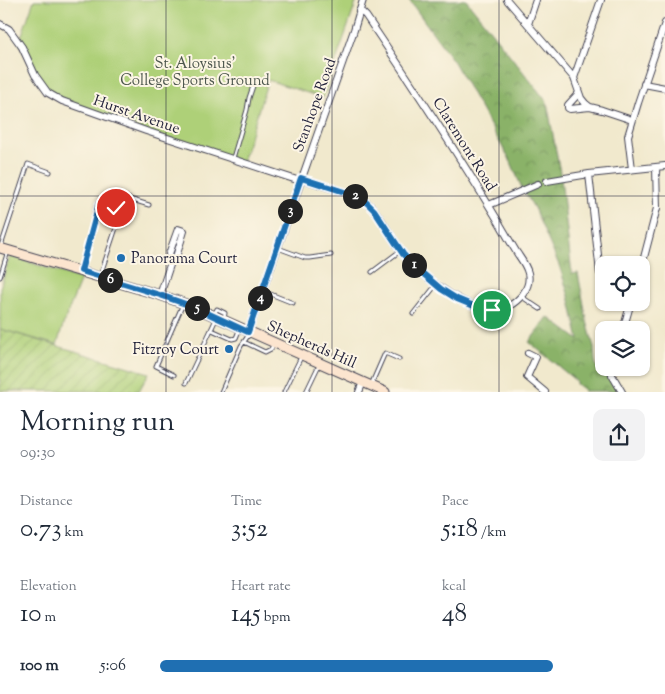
<!DOCTYPE html>
<html lang="en">
<head>
<meta charset="utf-8">
<style>
  body { margin:0; font-family:"Sorts Mill Goudy",serif; background:#f2f2f3; color:#1f2937; height:100vh; display:flex; flex-direction:column; font-size:19px; white-space:nowrap }
  * { box-sizing:border-box; margin:0 }
  p { font-size:16px; color:#747a83 }
  .icon { flex:none; width:28px; height:28px; fill:none; stroke:currentColor; stroke-width:2; stroke-linecap:round; stroke-linejoin:round }
  .map { position:relative; height:392px; overflow:hidden }
  .side { display:flex; flex-direction:column; background:#fff; flex:1 }
  .side>* { flex:none }
  .buttons { position:absolute; left:595px; top:256px; display:grid; gap:10px }
  .buttons a { display:grid; place-items:center; width:55px; height:55px; border-radius:10px; background:#fff; box-shadow:0 1px 4px #0004; font-size:25px }
  .pin { position:absolute; display:grid; place-items:center; width:42px; height:42px; color:#fff; margin:-21px; border:2px solid #fff; border-radius:50%; box-shadow:0 1px 5px #0007 }
  .km { position:absolute; width:25px; height:25px; margin:-12px; border-radius:50%; background:#222; color:#fff; font-size:14px; line-height:25px; text-align:center }
  .round { display:grid; place-items:center; flex:none; width:52px; height:52px; border-radius:10px; background:#f2f2f3 }
  .overview { display:flex; align-items:center; justify-content:space-between; height:85px; padding:0 20px }
  h1 { font-size:28px; font-weight:600; line-height:38px }
  .figures { display:grid; grid-template-columns:repeat(3,1fr); gap:8px; height:85px; padding:5px 20px }
  .figures div { display:grid; align-content:center }
  .figures b { font-size:25px; font-weight:600 }
  .figures small { font-size:14px; font-weight:400 }
  .figures p { font-size:14px }
  ul { padding:0 20px; list-style:none; font-size:16px }
  li { display:grid; grid-template-columns:80px 60px 1fr; align-items:center; height:38px }
  li i { height:12px; border-radius:6px; background:#1f6fb2 }
  .map>svg:first-child { display:block }
</style>
</head>
<body>
<div class="map">
<svg width="665" height="392" viewBox="0 0 665 392">
  <defs>
    <pattern id="forest-crowns" width="20" height="18" patternUnits="userSpaceOnUse" patternTransform="scale(1.25)"><rect width="20" height="18" fill="#8ab268"/><path d="M2 6a3 3 0 1 1 6 0M12 15a3 3 0 1 1 6 0" fill="none" stroke="#709057"/></pattern>
    <pattern id="garden-furrows" width="10" height="10" patternUnits="userSpaceOnUse" patternTransform="scale(1.25)"><rect width="10" height="10" fill="#aed078"/><path d="M-1 1l2-2M0 10L10 0M9 11l2-2" fill="none" stroke="#95b269"/></pattern>
  </defs>
  <rect width="100%" height="100%" fill="#fcf5e5"/>
  <filter id="ink" filterUnits="userSpaceOnUse"><feTurbulence type="fractalNoise" baseFrequency=".02" numOctaves="2"/><feDisplacementMap in="SourceGraphic" scale="10" xChannelSelector="R" yChannelSelector="G"/><feConvolveMatrix kernelMatrix="1 2 1 2 8 2 1 2 1" color-interpolation-filters="sRGB"/></filter>
  <filter id="wash" filterUnits="userSpaceOnUse"><feTurbulence type="fractalNoise" baseFrequency=".0096" numOctaves="4" result="noise"/><feDisplacementMap in="SourceGraphic" scale="20" xChannelSelector="R" yChannelSelector="G"/><feGaussianBlur stdDeviation="1.12" result="paint"/><feColorMatrix in="noise" values="0 0 0 0 0 0 0 0 0 0 0 0 0 0 0 0 0 1.4 0 .05"/><feComposite in="paint" operator="in"/></filter>
  <g filter="url(#wash)">
    <rect width="100%" height="100%" fill="#f1e9cd"/>
    <path fill="url(#forest-crowns)" stroke="#566a52" d="M409,0H466L475,11L547,102L561,178L572,274L578,273L587,321L594,347L595,361L600,377L608,376L617,391H583L584,390L576,384V381L529,342L548,317L579,340L569,296L559,265L534,208L521,186L511,162L454,62Z"/>
    <path fill="#aed078" stroke="#68795a" d="M34,0H357L323,98L268,80L242,162L146,131L48,93L19,43Z
      M10,256L81,279L64,322L57,345L0,329V288Z"/>
    <path fill="url(#garden-furrows)" stroke="#68795a" d="M0,329L149,373L139,391H0Z"/>
  </g>
  <g filter="url(#ink)">
    <g fill="none" stroke-linecap="round" stroke-linejoin="round">
      <g stroke="#414051" stroke-width="5">
        <path id="lane" d="M233,158L247,110L249,98L253,86
          M1,246L28,164L50,172
          M278,248L305,258H310L331,255
          M81,271L99,204L116,208
          M372,272L400,251
          M100,276L126,198L149,205
          M0,277L8,251
          M263,291L293,303
          M522,297L540,309
          M214,314L217,309L225,313L224,320
          M413,314L436,285
          M212,330L232,339L236,338L240,328
          M244,342L265,352L271,349L273,345
          M174,375L156,366L183,304
          M186,383L217,317
          M371,385L385,353L399,359
          M221,392L241,346L250,333
          M284,392L301,357
          M306,392L319,365"/>
      </g>
      <g stroke="#414051" stroke-width="8">
        <path id="street" d="M507,0L574,78L581,98L585,103L590,107L602,110L632,120
          M0,24L9,29L22,47L35,75L48,93L62,101L146,131L300,181
          M528,24L536,0
          M574,78L601,0
          M644,84L665,88
          M579,93L568,105V108L570,109L590,107
          M632,169L628,136L638,103L665,23
          M589,174L600,273L604,276
          M301,178C314,183 328,187 341,191C349,194 358,196 365,201C379,211 392,240 403,254C421,277 478,322 509,306C515,303 519,299 523,294C528,287 530,281 528,273C526,265 521,259 517,253C509,240 502,227 494,214C453,146 410,81 366,16L363,13L359,11
          M547,181L589,174L665,166
          M489,205L538,184
          M641,269L657,208L656,167
          M160,295L171,262L169,254L178,229L184,231L176,257L171,262
          M623,330L631,302
          M248,332L354,30L363,0
          M528,353L536,357L527,377L545,392
          M612,368V375L622,392
          M359,392L363,382"/>
      </g>
      <g stroke="#414051" stroke-width="11">
        <path id="secondary" d="M0,248L160,295L194,307L385,392"/>
      </g>
      <use href="#lane" stroke="#fff" stroke-width="3"/>
      <use href="#street" stroke="#fff" stroke-width="6"/>
      <use href="#secondary" stroke="#fce5cf" stroke-width="9"/>
    </g>
  </g>
  <g fill="none" stroke-linecap="round" stroke-linejoin="round" filter="url(#ink)">
    <g stroke="#fff" stroke-width="10">
      <path id="route" d="M116,208L99,204L81,271L160,295L194,307L248,332L301,178L357,196L366,202L374,210L403,254L414,266L441,289L457,299L474,306L492,310"/>
    </g>
    <use href="#route" stroke="#1f6fb2" stroke-width="6"/>
  </g>
  <path fill="none" stroke="#22223b" stroke-width="1" stroke-opacity="0.55" d="M166,0V392M332,0V392M499,0V392M0,196H665"/>
  <g fill="#1f6fb2" stroke="#fcf5e5" stroke-width="2">
    <circle cx="121" cy="258" r="5"/>
    <circle cx="229" cy="349" r="5"/>
  </g>
  <g text-anchor="middle" stroke-width="4" stroke-linejoin="round" paint-order="stroke">
    <g font-size="15" fill="#4c564d" stroke="#fcf5e5">
      <text x="195" y="68">St. Aloysius'<tspan x="195" dy="17">College Sports Ground</tspan></text>
    </g>
    <g font-size="15" fill="#22223b" stroke="#fcf5e5">
      <text transform="translate(314 105) rotate(-70)" y="5">Stanhope Road</text>
      <text transform="translate(137 114) rotate(19)" y="5">Hurst Avenue</text>
      <text transform="translate(465 144) rotate(58)" y="5">Claremont Road</text>
      <text transform="translate(312 344) rotate(24)" y="5">Shepherds Hill</text>
    </g>
    <g font-size="15" fill="#22223b" stroke="#fcf5e5" text-anchor="start">
      <text x="131" y="263">Panorama Court</text>
      <text x="219" y="354" text-anchor="end">Fitzroy Court</text>
    </g>
  </g>
</svg>
<div class="buttons">
<a><svg class="icon" aria-label="locate" viewBox="0 0 24 24"><circle cx="12" cy="12" r="6"/><path d="M12 2v4M12 18v4M2 12h4M18 12h4"/></svg></a>
<a><svg class="icon" aria-label="layers" viewBox="0 0 24 24"><path d="M12 4l9 5-9 5-9-5zM3 14l9 5 9-5"/></svg></a>
</div>
<div class="pin" style="left:492px;top:310px;background:#1e9e55"><svg class="icon" aria-label="arrive" viewBox="0 0 24 24"><path d="M6 21V4h12l-3 4 3 4H6"/></svg></div>
<div class="pin" style="left:116px;top:208px;background:#d93025"><svg class="icon" aria-label="check" viewBox="0 0 24 24"><path d="M5 12l5 5 9-10"/></svg></div>
<b class="km" style="left:414px;top:265px">1</b>
<b class="km" style="left:355px;top:196px">2</b>
<b class="km" style="left:290px;top:211px">3</b>
<b class="km" style="left:260px;top:298px">4</b>
<b class="km" style="left:197px;top:308px">5</b>
<b class="km" style="left:110px;top:280px">6</b>
</div>
<section class="side">
<div class="overview"><div><h1>Morning run</h1><p>09:30</p></div><a class="round"><svg class="icon" aria-label="share" viewBox="0 0 24 24"><path d="M12 15V3M7 8l5-5 5 5M5 13v7h14v-7"/></svg></a></div>
<div class="figures">
<div><p>Distance</p><b>0.73<small> km</small></b></div>
<div><p>Time</p><b>3:52</b></div>
<div><p>Pace</p><b>5:18<small> /km</small></b></div>
</div>
<div class="figures">
<div><p>Elevation</p><b>10<small> m</small></b></div>
<div><p>Heart rate</p><b>145<small> bpm</small></b></div>
<div><p>kcal</p><b>48</b></div>
</div>
<ul>
<li><b>100 m</b>5:06<i style="width:81%"></i></li>
</ul>
</section>
</body>
</html>
